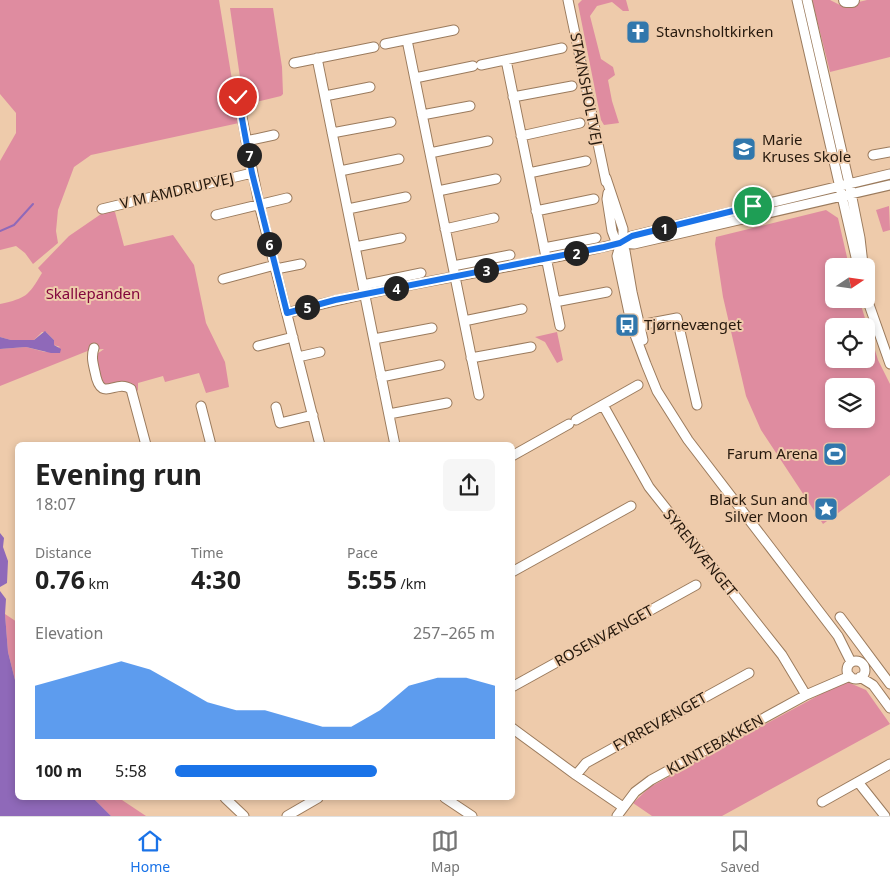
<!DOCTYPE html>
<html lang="en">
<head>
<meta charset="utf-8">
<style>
  body { margin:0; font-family:"Noto Sans",sans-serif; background:#f6f6f6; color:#222; height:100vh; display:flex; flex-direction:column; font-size:19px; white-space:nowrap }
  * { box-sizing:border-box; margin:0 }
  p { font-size:16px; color:#767676 }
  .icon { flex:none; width:28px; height:28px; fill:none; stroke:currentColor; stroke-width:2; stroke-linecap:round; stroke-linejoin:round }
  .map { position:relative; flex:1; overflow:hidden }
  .details { position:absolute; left:15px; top:442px; width:500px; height:358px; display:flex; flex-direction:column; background:#fff; border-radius:8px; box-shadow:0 2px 8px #0003 }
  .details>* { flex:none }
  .needle { width:32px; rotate:77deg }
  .fabs { position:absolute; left:825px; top:258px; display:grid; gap:10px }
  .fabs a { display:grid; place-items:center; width:50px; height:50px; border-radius:8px; background:#fff; box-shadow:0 2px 8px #0003; font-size:25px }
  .pin { position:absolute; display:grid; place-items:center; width:42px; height:42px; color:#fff; margin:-21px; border:2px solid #fff; border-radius:50%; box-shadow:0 1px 5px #0007 }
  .km { position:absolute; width:25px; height:25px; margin:-12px; border-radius:50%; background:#222; color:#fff; font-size:14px; line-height:25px; text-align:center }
  .round { display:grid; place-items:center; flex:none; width:52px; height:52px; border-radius:8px; background:#f6f6f6 }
  .overview { display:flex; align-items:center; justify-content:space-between; height:85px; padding:0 20px }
  h1 { font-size:28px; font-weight:700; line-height:38px }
  .figures { display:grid; grid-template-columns:repeat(3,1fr); gap:8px; height:85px; padding:5px 20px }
  .figures div { display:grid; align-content:center }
  .figures b { font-size:25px; font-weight:700 }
  .figures small { font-size:14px; font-weight:400 }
  .figures p { font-size:14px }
  .chart { height:140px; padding:10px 20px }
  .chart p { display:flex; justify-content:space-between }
  .chart svg { width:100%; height:90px; margin-top:5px; fill:#1a73e8; opacity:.7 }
  ul { padding:0 20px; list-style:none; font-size:16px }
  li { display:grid; grid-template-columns:80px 60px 1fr; align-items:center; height:38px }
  li i { height:12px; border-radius:6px; background:#1a73e8 }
  .tab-bar { display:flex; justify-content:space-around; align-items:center; height:70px; border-top:1px solid #e0e0e0; background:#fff; font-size:14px; color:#767676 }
  .tab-bar a { display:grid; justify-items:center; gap:2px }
  .tab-bar .current { color:#1a73e8 }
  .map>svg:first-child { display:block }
</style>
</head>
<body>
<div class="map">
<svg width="890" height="816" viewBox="0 0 890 816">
  <rect width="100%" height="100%" fill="#eecbab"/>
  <path fill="#df8ca0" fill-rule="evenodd" d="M0,0H219L239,123L91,155L74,167L58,210L56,231L58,243L33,264L25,253L16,246L0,250V161L16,133V113L0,94Z
    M582,0H626L629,11H623L612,2L597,6L590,16L601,59L613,67L615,75L608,80L612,101L619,123L604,125L601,120L578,4Z
    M812,0H830L842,6L867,0H890V57L830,72Z
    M230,8H273L282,67L283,94L281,96L244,105Z
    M889,206L890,230L883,232L876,210Z
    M826,210L838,218L849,266H834V299H859L878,360L890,384V475L823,524L761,430L746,396L723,297L715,244L716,237ZM834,326H866V359H834ZM834,386H866V419H834Z
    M104,212H115L124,246L173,235L194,265L206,323L225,362L229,387L206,393L199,373L165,382L163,376L138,383V391C129,380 116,384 103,386L95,363L97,354L104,349L90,350L0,386V349L26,347L45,352L60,347L54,345V340L46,332H42L34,340H11L0,337V304C27,298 28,296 42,273L38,268L69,236Z
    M557,332L563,360L557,363L545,342L535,337Z
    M5,614L17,622V688L8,652Z
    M845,681L866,690L890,724L722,816H652L633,803L650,787Z
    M93,798H119L146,816H111Z"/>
  <path fill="#8f69b9" d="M45,331L54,340V345L61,349L60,353H51L26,347L0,349V337L11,340H34Z
    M0,533L4,538L3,547L8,561L7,583L0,587Z
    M0,591L6,599L5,614L8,652L17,688L18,798H93L111,816H0Z"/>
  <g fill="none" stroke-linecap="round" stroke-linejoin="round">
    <path stroke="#8f69b9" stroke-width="2" d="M0,231L14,225L33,204"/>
    <g stroke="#9b7b5d" stroke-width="11">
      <path id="minor" d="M568,0L606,182
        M797,0L858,266
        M807,0L849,183L860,238L863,264
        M407,40L479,395
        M385,44L454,30
        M317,58L395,445
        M506,60L560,326
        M294,63L374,47
        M481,65L562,48
        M415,78L473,66
        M325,96L370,87
        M238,97L259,204L320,445
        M513,97L572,86
        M422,115L470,106
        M332,133L391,122
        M521,136L580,123
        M246,141L274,135
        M430,153L488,141
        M873,155L890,152
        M340,171L399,159
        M529,173L586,161
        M606,178L623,229V236L617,256L625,294L632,327L646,364L657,391L688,440L838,636L851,662
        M438,191L496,179
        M608,193L607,199L612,231L615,239L625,251L632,292L643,340
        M102,209L252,173
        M348,209L406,197
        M536,211L594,199
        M216,215L287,198
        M445,229L494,218
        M620,243L632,236L890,174
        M355,247L401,238
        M544,248L596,238
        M453,266L510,255
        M276,269L301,264
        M223,279L275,265
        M363,285L421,273
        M866,296L890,364
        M555,302L607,292
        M287,313C396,283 510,270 620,243L634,244L890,185
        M464,321L522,309
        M635,326L677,318L697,405
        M374,339L432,328
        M258,346L293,337
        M94,348C91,357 93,363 95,372C101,405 115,378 131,389L146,445
        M298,357L320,352
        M471,358L531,347
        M381,377L440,365
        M603,405L649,487L782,655L806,695
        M201,406L211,445
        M276,407L280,423L313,415
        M389,414L447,403
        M576,420L638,385
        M512,456L569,424
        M512,572L631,506
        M840,617L890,684
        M847 670a9 9 0 1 1 18 0a9 9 0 1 1-18 0Z
        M860,677L873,685L890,708
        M512,687L696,585
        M512,728L576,775L623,807
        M576,775L586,763L749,673
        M858,782L885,816
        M225,798L244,816
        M445,798L472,816
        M822,802L890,764
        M287,816L318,798
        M617,816L635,792L651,780L806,695L850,676"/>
    </g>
    <g stroke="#9b7b5d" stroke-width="16">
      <path id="highway" d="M846,0H852"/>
    </g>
    <use href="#minor" stroke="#fff" stroke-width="9"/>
    <use href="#highway" stroke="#fff" stroke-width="14"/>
  </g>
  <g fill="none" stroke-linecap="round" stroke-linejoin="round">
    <g stroke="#fff" stroke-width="10">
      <path id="route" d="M238,97L252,173L287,313L335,300L604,247L620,243L632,236L753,206"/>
    </g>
    <use href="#route" stroke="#1a73e8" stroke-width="6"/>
  </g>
  <defs>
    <g id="church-square" transform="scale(1.25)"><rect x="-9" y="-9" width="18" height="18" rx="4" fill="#3177ac" stroke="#eecbab"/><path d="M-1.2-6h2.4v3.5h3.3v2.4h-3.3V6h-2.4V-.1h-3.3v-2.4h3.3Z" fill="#fff"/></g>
    <g id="school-square" transform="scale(1.25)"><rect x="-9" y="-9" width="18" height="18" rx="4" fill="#3177ac" stroke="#eecbab"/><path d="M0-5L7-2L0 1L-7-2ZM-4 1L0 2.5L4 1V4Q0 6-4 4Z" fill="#fff"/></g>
    <g id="bus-square" transform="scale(1.25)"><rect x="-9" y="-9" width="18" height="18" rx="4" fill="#3177ac" stroke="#eecbab"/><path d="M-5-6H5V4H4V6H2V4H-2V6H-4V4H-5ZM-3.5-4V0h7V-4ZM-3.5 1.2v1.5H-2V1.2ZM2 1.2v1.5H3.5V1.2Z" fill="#fff"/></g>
    <g id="stadium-square" transform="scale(1.25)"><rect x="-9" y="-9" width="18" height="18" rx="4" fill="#3177ac" stroke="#eecbab"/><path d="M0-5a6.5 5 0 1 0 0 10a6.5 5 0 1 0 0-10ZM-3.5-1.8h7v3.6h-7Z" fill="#fff"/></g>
    <g id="sight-square" transform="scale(1.25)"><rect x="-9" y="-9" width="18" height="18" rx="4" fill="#3177ac" stroke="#eecbab"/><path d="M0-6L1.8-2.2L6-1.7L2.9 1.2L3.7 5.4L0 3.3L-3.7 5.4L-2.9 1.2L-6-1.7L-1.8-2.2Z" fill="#fff"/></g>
  </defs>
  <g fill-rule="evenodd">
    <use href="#church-square" x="638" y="32"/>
    <use href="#school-square" x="744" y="149"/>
    <use href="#bus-square" x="627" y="325"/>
    <use href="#stadium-square" x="835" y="454"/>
    <use href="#sight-square" x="826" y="509"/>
  </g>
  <g text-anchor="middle" stroke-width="4" stroke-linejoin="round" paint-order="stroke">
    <g font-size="15" fill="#26190d" stroke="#eecbab" text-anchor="start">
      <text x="656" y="37">Stavnsholtkirken</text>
      <text x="762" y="145">Marie<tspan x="762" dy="17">Kruses Skole</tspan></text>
      <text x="644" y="330">Tjørnevænget</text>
      <text x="818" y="459" text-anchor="end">Farum Arena</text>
      <text x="808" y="505" text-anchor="end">Black Sun and<tspan x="808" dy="17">Silver Moon</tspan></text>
    </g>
    <g font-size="15" fill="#26190d" stroke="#eecbab">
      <text transform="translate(586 89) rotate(79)" y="5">STAVNSHOLTVEJ</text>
      <text transform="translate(177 191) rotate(-13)" y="5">V M AMDRUPVEJ</text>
      <text transform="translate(700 553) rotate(51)" y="5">SYRENVÆNGET</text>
      <text transform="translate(604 636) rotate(-29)" y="5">ROSENVÆNGET</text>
      <text transform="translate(660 722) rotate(-29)" y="5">FYRREVÆNGET</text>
      <text transform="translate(715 745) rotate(-29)" y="5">KLINTEBAKKEN</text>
    </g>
    <g font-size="15" fill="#83063c" stroke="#eecbab">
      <text x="93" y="299">Skallepanden</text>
    </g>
  </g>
</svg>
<div class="fabs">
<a><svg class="needle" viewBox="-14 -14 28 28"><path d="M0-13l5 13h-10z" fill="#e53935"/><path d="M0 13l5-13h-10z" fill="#767676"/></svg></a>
<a><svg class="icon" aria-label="locate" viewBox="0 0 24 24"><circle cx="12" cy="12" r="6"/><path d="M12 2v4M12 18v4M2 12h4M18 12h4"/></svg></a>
<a><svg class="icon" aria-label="layers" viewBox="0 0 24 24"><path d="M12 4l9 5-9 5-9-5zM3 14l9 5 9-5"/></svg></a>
</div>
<div class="pin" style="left:753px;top:206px;background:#1e9e55"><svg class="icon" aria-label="arrive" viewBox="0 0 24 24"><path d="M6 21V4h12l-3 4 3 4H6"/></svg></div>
<div class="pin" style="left:238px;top:97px;background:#d93025"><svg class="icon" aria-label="check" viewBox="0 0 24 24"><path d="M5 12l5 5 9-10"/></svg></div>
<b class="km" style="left:664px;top:228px">1</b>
<b class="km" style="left:576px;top:253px">2</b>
<b class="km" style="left:486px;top:270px">3</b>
<b class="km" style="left:396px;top:288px">4</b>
<b class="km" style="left:307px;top:307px">5</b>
<b class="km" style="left:269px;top:244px">6</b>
<b class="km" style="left:249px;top:155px">7</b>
<section class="details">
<div class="overview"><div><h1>Evening run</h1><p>18:07</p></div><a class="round"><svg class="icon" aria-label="share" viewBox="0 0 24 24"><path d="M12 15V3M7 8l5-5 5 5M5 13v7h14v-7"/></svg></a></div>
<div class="figures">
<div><p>Distance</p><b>0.76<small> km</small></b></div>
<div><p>Time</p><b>4:30</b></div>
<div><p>Pace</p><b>5:55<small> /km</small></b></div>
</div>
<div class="chart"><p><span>Elevation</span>257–265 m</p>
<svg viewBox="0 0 160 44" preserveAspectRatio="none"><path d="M0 44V18L10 14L20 10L30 6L40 10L50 18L60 26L70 30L80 30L90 34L100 38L110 38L120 30L130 18L140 14L150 14L160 18V44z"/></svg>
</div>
<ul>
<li><b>100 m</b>5:58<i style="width:63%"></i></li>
</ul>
</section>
</div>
<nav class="tab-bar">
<a class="current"><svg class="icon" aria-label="home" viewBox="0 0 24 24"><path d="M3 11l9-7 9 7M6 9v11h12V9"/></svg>Home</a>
<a><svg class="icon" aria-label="map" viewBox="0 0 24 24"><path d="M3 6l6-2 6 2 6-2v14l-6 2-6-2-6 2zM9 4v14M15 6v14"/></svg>Map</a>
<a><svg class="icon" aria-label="saved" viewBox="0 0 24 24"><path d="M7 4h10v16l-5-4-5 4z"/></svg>Saved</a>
</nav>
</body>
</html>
